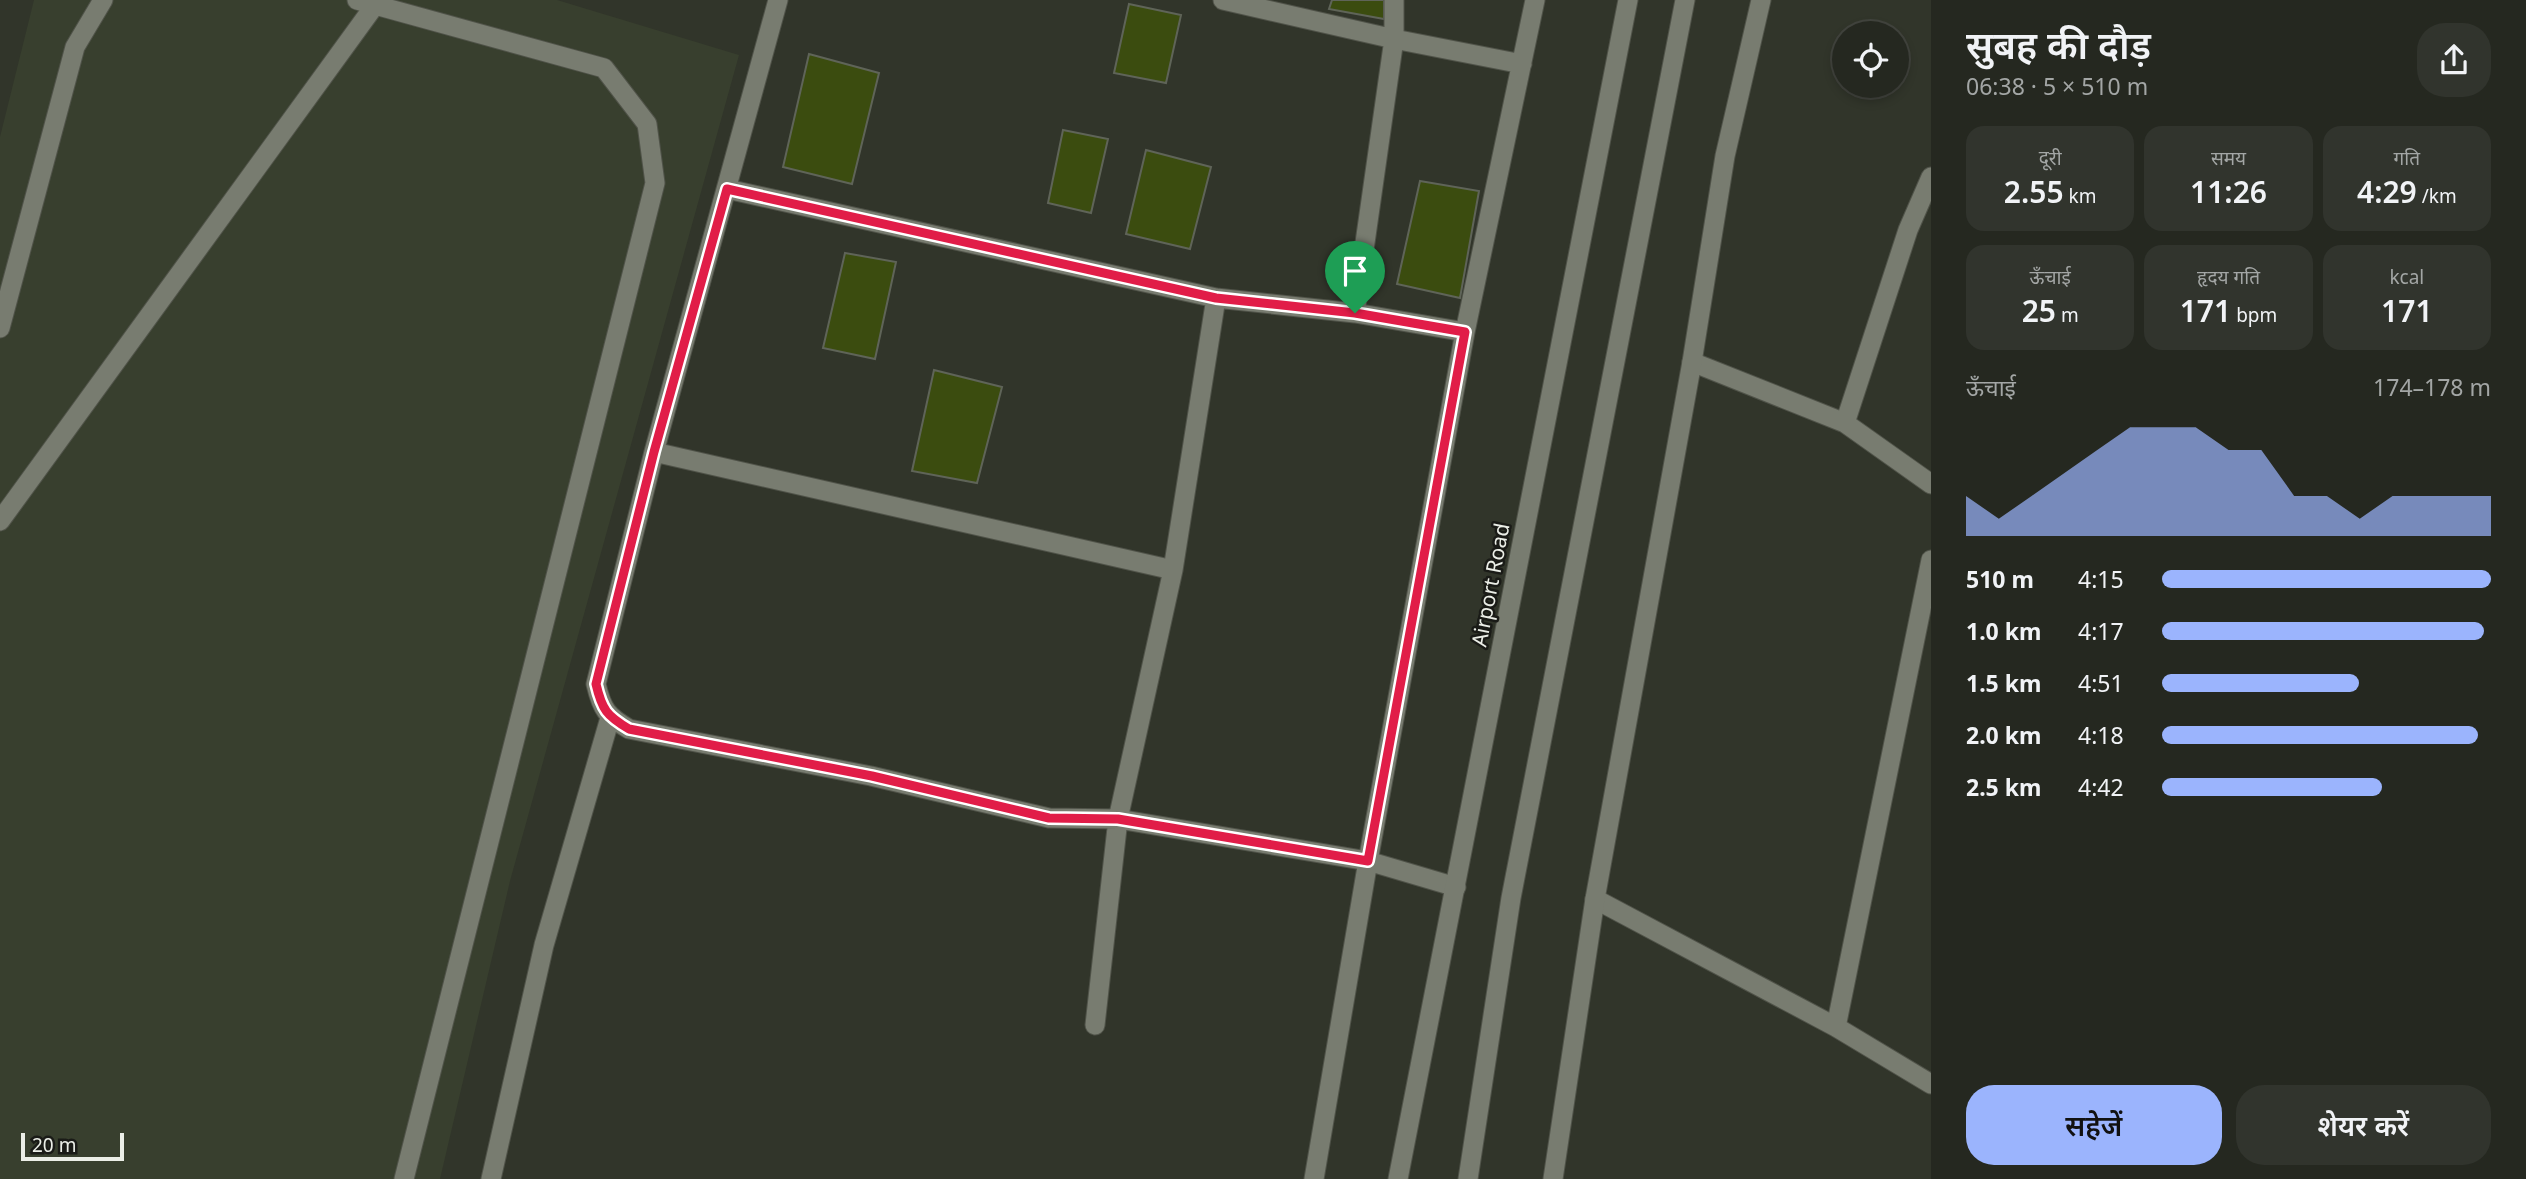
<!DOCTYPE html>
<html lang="hi">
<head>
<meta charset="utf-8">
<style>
  body { margin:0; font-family:"Noto Sans","Noto Sans Devanagari",sans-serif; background:#31342d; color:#f1f3f6; height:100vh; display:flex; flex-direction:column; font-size:26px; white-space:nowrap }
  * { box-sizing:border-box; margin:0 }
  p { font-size:23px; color:#a3a6a5 }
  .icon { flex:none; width:38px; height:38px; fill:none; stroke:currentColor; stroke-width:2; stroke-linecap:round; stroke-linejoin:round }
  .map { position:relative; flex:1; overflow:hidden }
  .side { display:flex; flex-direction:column; background:#252820; width:595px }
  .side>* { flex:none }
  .fabs { position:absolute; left:1832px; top:21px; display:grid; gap:14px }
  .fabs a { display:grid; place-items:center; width:77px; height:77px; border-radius:50%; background:#252820; box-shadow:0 4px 10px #0003,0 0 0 2px #42443e; font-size:35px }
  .scale { position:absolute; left:21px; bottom:18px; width:103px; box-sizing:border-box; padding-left:7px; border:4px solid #ebeee7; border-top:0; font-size:19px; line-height:24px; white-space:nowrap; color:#ebeee7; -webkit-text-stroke:5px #1a1b17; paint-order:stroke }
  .pin { position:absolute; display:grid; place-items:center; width:60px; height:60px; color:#fff; margin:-72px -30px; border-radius:50% 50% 50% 0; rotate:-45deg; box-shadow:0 0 7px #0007 }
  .pin .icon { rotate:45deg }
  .round { display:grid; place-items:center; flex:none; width:74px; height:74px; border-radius:28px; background:#31342d }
  .summary { display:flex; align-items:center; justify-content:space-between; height:119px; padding:0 35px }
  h1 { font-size:38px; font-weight:600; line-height:52px }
  .stats { display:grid; grid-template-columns:repeat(3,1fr); gap:10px; height:119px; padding:7px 35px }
  .stats div { display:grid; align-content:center; border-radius:18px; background:#31342d; text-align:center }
  .stats b { font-size:30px; font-weight:600 }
  .stats small { font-size:19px; font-weight:400 }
  .stats p { font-size:19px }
  .chart { height:196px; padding:14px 35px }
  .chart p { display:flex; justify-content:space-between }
  .chart svg { width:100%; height:126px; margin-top:7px; fill:#9bb4fd; opacity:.7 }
  .button { display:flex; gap:14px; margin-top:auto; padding:14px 35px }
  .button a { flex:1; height:80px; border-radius:28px; background:#9bb4fd; color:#111; font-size:28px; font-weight:600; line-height:80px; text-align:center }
  .button a+a { background:#31342d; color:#f1f3f6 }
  ul { padding:0 35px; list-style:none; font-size:23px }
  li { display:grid; grid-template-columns:112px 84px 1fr; align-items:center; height:52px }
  li i { height:18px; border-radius:9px; background:#9bb4fd }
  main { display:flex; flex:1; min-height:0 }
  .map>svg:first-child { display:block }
</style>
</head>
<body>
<main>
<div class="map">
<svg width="1931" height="1179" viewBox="0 0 1931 1179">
  <rect width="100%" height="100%" fill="#31352a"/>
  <path fill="#383f2e" d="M34,0H557L739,55L510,881L440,1179H0V137Z"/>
  <path fill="#3b4c0f" stroke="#5f6458" stroke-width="2" d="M1332,0H1384V19L1329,9Z
    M1129,4L1181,15L1166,83L1114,73Z
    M809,54L879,73L852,184L783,167Z
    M1063,130L1108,139L1091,213L1048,203Z
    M1146,150L1211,167L1190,249L1126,234Z
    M1420,181L1479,191L1460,298L1397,284Z
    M845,253L896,262L875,359L823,348Z
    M934,370L1002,387L977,483L912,471Z"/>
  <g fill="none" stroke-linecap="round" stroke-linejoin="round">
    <g stroke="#505349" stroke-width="21">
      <path id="service" d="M357,0L604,68L647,124L655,183L404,1179
        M0,328L75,47L103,0
        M0,521L375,5"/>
    </g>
    <g stroke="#505349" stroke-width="21">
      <path id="minor" d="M778,0L654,452L596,684C602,710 607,716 629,729L871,776L1049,818L1118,819L1368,861L1456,887
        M1223,0L1394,39V0
        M727,189L1216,298L1355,313L1465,332
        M1355,313L1394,39L1522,64
        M1692,362L1845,423L1931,484
        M1845,423L1908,230L1931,177
        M654,452L1173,570
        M1595,899L1836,1027L1931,1084
        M1095,1025L1118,819L1173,570L1216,298
        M1836,1027L1931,560
        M491,1179L544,945L610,718
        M1314,1179L1368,861L1465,332L1535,0"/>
    </g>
    <g stroke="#505349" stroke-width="21">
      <path id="tertiary" d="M1398,1179L1628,0
        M1468,1179L1511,898L1685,0
        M1553,1179L1595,899L1692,362L1725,156L1761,0"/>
    </g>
    <use href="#service" stroke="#787c70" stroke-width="19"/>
    <use href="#minor" stroke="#787c70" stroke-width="19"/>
    <use href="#tertiary" stroke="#787c70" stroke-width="19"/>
  </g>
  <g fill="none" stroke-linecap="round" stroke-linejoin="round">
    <g stroke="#fff" stroke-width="14">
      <path id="route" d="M727,189L1216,298L1355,313L1465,332L1368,861L1118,819L1049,818L872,776L629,729C607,716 602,710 596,684L654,452Z"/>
    </g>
    <use href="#route" stroke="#e11d48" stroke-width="9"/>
  </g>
  <g text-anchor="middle" stroke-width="5" stroke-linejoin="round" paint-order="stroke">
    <g font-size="21" fill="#ebeee7" stroke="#1a1b17">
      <text transform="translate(1491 585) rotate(-79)" y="7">Airport Road</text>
    </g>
  </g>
</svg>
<div class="fabs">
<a><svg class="icon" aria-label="locate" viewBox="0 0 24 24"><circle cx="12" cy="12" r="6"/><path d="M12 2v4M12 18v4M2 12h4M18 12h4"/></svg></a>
</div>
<div class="scale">20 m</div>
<div class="pin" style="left:1355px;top:313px;background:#1e9e55"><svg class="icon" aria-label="arrive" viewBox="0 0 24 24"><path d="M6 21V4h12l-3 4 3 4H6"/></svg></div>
</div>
<section class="side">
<div class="summary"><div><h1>सुबह की दौड़</h1><p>06:38 · 5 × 510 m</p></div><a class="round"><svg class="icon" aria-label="share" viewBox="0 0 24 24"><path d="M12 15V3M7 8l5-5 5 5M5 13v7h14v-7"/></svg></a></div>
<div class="stats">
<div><p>दूरी</p><b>2.55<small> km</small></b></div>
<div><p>समय</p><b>11:26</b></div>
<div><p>गति</p><b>4:29<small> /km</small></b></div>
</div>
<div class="stats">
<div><p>ऊँचाई</p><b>25<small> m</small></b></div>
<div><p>हृदय गति</p><b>171<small> bpm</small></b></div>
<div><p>kcal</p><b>171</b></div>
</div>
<div class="chart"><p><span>ऊँचाई</span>174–178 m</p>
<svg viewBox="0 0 160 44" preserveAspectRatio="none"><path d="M0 44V30L10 38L20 30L30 22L40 14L50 6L60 6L70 6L80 14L90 14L100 30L110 30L120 38L130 30L140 30L150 30L160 30V44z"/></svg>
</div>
<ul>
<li><b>510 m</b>4:15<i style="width:100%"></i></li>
<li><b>1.0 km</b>4:17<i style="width:98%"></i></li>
<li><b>1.5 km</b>4:51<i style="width:60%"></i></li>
<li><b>2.0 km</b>4:18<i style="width:96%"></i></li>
<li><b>2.5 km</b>4:42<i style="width:67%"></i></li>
</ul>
<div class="button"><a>सहेजें</a><a>शेयर करें</a></div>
</section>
</main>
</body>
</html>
